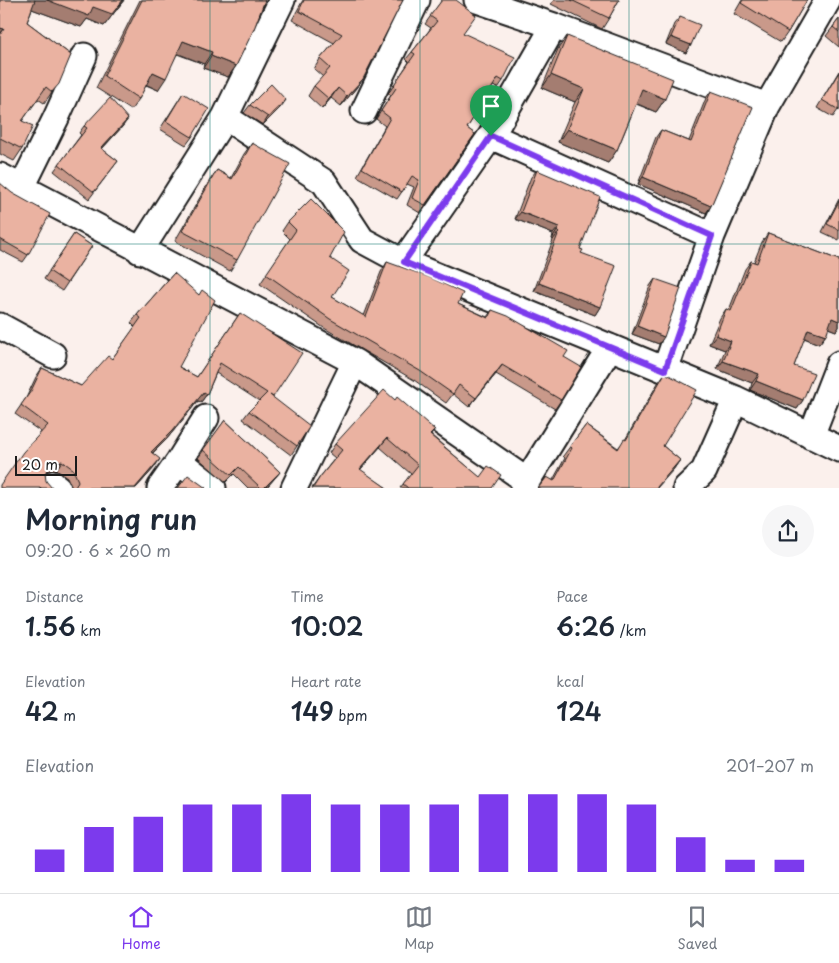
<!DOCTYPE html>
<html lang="en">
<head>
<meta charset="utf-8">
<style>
  body { margin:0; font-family:"Playpen Sans",sans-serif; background:#f6f6f7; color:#1f2937; height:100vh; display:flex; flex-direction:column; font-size:19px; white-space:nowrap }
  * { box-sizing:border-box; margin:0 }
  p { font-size:16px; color:#747a83 }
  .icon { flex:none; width:28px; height:28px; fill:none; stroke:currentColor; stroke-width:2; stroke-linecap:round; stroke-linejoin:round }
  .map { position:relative; height:488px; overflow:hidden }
  .sheet { display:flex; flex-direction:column; background:#fff; flex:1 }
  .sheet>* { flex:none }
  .scale { position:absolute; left:15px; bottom:12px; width:62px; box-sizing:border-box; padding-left:5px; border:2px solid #1c1c1c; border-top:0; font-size:14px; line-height:18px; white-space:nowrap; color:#1c1c1c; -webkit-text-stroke:4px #fff; paint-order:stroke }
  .pin { position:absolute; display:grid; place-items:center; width:42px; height:42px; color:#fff; margin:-51px -21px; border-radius:50% 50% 50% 0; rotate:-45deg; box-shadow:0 0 5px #0007 }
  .pin .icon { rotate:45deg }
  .round { display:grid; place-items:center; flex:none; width:52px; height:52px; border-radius:26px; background:#f6f6f7 }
  .summary { display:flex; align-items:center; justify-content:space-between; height:85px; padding:0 25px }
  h1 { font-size:28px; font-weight:600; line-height:38px }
  .stats { display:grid; grid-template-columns:repeat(3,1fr); gap:8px; height:85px; padding:5px 25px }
  .stats div { display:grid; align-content:center }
  .stats b { font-size:25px; font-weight:600 }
  .stats small { font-size:14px; font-weight:400 }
  .stats p { font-size:14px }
  .chart { height:140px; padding:10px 25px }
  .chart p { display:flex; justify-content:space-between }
  .chart svg { width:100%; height:90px; margin-top:5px; stroke:#7c3aed; stroke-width:6 }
  .dock { display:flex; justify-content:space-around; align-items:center; height:70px; border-top:1px solid #e0e1e3; background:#fff; font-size:14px; color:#747a83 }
  .dock a { display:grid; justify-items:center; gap:2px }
  .dock .active { color:#7c3aed }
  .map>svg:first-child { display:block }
</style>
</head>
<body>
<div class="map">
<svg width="839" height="488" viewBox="0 0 839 488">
  <rect width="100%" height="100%" fill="#fbf0ec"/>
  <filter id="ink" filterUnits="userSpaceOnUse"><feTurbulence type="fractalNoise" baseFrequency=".02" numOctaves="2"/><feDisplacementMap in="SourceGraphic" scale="10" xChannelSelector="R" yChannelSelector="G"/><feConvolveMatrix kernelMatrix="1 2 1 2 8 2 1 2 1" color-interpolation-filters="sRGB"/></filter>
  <g filter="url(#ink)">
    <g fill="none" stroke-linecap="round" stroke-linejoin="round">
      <g stroke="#1c1c1c" stroke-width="29">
        <path id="street" d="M282,0L225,117L324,182L362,240L403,262L736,399L839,449
          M477,0L554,26L767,106L712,236L665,370
          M767,106L828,0
          M364,111L417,0
          M491,136L712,236
          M0,176L355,362L294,488
          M22,187L56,118L84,56
          M140,251L225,117
          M403,262L491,136L554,26
          M0,326L53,355
          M355,362L527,481L523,488
          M811,436L839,364
          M179,461L206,418
          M527,481L610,347
          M53,484L58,488
          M160,488L179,461L213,488
          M686,488L704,471L736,399"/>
      </g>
      <use href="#street" stroke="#fff" stroke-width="25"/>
    </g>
    <path fill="#c9998a" stroke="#1c1c1c" d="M0,0H124L104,26L87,19L81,27L32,9L27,22L71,55L50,95L44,103L38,99L22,121V149L14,161L0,154Z
      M140,0H265L236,66L228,77L203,68L204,64L177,54L158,90L146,85L139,99L131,110L96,88Z
      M303,0H403L356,88L341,106L331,98L322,109L308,96L314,86L323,77L314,69L320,59L334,43L292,20Z
      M442,0L463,33L503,81L498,88L493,86L467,128L475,134L420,213L407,205L414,187L407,184L397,199L357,176L385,126L376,119L391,95L388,93L390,91L409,62L406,59L412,52L431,28L425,24Z
      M554,0H619L609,18L602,29L551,4Z
      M742,0H807L788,32L781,42L734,14Z
      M680,17L691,45L686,53L666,44L674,24Z
      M839,19V47L826,36Z
      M567,36L665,99L656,112L636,104L617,150L608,163L558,142L575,102L542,88L558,49Z
      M839,71V111L838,110L833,117L817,108Z
      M711,91L706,213L638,184L656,137L661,130L689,141L706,98Z
      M183,93L192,137L186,145L160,129Z
      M250,105L281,107L263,125L244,113Z
      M128,119L122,127L102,149L118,161L89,199L54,171L81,135L79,133L84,126Z
      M252,143L237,260L230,271L175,241L210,180L217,170L231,178L244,154Z
      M537,170L580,249L600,307L595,315L534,291L553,240L552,239L553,234L515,219L531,177Z
      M0,183L28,255L23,262L0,250Z
      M839,199V240L822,232Z
      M288,222L330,258L332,297L364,316L381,272L387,262L458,304L487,317L492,310L564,357L561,400L555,409L496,374L469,407L453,394L446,403L414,380L324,328L260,284L290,239L282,231Z
      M768,233L839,260V327L836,331L828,328L826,335L819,344L804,338L794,366L803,400L797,409L750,390L752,383L717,369L725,350L709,344L720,318L726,309L729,310L745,269L751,261L754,262L762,242Z
      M74,234L92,246L62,291L44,279Z
      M174,273L179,367L197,377L240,313L273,398L297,446L291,455L243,419L249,411L259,401L216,373L207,394L201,402L198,401L166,440L153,453L154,468L136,488H72L67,477L56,470L47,471L45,474L0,488L41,432L15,414L26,398L36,377L42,368L81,386L112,359L135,327L131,323L137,315Z
      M655,279L659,344L632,334L650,286Z
      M665,373L663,446L680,460L673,470L538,488L553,480L565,458L563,456L586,425L618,448L625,440L658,383Z
      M395,400L435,430L431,435L492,488H400L411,474L380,447L360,470L387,488H312L320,477L335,458L329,453L335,444Z
      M225,420L280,472L274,479L266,488H248L234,474L226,482L198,458Z"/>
    <path fill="#a47d71" stroke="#1c1c1c" d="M34,0H47L93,7L124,0L104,26L87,19L81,27L29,8Z
      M0,28L4,29L0,34Z
      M671,37L691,45L686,53L666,44Z
      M183,41L212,52L204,64L174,52Z
      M211,56L236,66L228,77L203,68Z
      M153,72L166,78L158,90L145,84Z
      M551,75L584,89L575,102L542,88Z
      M363,79L356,88L341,106L347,96Z
      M338,88L331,98L322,109L329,99Z
      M642,89L665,99L656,112L633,102Z
      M286,100L281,107L263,125L268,117Z
      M128,119L122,127L95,156L101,148Z
      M567,129L617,150L608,163L558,142Z
      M643,177L711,206L706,213L638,184Z
      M521,212L559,227L553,234L515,219Z
      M557,231L559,232L553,240L552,239Z
      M539,283L600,307L595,315L534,291Z
      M832,318L839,321V327L836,331L826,327Z
      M637,326L664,337L659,344L632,334Z
      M808,329L826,335L819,344L802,337Z
      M716,335L731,341L725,350L709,344Z
      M723,361L759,374L752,383L717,369Z
      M502,365L496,374L469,407L476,398Z
      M756,381L803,400L797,409L750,390Z
      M204,392L207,394L201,402L198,401L166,440L145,460L151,452Z
      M387,438L380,447L353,478L360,469Z
      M160,459L154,468L136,488H135Z
      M680,460L673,470L657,488H656Z
      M62,461L56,470L47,471L39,481L53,462Z
      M280,472L274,479L266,488H264Z"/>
    <path fill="#eab2a1" stroke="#1c1c1c" d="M0,0H35L27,22L71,55L59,84L52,92L46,87L22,121L33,126L22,149L0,138V35L4,29L0,28Z
      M47,0H123L112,14L93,7L89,16Z
      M142,0H265L254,29L236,66L211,56L212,52L183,41L166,78L153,72L139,99L104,76Z
      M304,0H403L363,79L347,96L338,88L329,99L314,86L330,68L320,59L342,34L299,11Z
      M442,0H456L476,15L463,33L515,57L503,81L498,78L467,128L475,134L425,205L412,198L419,180L412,176L402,192L362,168L390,118L381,111L396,88L394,86L395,83L415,54L412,52L437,21L430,16Z
      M571,0H619L609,18Z
      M743,0H807L788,32L741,3Z
      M680,17L700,25L691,45L671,37Z
      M839,19V32L833,27Z
      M567,36L673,79L665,99L642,89L617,150L567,129L584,89L551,75Z
      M839,72V110L822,100Z
      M271,84L286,100L268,117L250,105Z
      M711,91L753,107L711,206L643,177L661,130L691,142Z
      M183,93L209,109L192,137L166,121Z
      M110,98L128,119L101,148L118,161L94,192L59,164L87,128L84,126Z
      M252,143L290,164L237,260L182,231L217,170L232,179Z
      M537,170L600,197L580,249L583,250L581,253L616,266L600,307L539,283L559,232L557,231L559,227L521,212Z
      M0,183L12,193L50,214L28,255L0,239Z
      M311,199L344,232L330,258L349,271L332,297L366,317L387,262L429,277L463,293L458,304L488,318L492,310L508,316L568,351L564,357L581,367L561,400L502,365L476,398L459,385L453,394L420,371L330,319L266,274L296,230L288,222Z
      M839,201V230L827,224Z
      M768,233L839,260V321L832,318L826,335L808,329L794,366L814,373L803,400L756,381L759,374L723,361L731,341L716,335L726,309L731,311L751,261L757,263Z
      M74,234L92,246L67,283L49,271Z
      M174,273L199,295L202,290L215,300L179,367L197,377L240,313L302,353L273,397L270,395L310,426L297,446L249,411L267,393L220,363L207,394L204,392L172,431L151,452L160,459L135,488H75L78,481L73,469L62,461L53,462L45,473L46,481L52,488H0V485L23,452L48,425L21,405L31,391L42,368L81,386L108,356L112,359L141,318L137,315Z
      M655,279L681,288L664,337L637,326Z
      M665,373L697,390L663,446L680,460L657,487L658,488H538L547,477L554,481L572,448L570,446L586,425L618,449L624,439L626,440Z
      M384,390L395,400L397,397L435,430L430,435L480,477L488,466L501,475L492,488H408L403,484L418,465L387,438L360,469L387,488H313L320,477L342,450L335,444Z
      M225,420L280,472L264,488H261L239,467L231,475L203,450Z
      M188,475L206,488H178Z"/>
  </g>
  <g fill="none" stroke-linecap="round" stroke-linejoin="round" filter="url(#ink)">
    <g stroke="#fff" stroke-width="10">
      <path id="route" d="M491,136L712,236L665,370L404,262Z"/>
    </g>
    <use href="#route" stroke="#7c3aed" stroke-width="6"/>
  </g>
  <path fill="none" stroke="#0f766e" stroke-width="1" stroke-opacity="0.55" d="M210,0V488M420,0V488M629,0V488M0,244H839"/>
</svg>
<div class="scale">20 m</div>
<div class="pin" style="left:491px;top:136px;background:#1e9e55"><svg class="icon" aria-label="arrive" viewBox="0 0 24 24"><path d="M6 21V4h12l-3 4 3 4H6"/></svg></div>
</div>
<section class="sheet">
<div class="summary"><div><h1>Morning run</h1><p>09:20 · 6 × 260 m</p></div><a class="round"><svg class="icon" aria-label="share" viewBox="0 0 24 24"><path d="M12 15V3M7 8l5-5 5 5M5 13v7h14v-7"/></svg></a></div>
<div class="stats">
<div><p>Distance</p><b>1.56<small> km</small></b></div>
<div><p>Time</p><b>10:02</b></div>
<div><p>Pace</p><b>6:26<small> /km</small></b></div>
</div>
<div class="stats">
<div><p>Elevation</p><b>42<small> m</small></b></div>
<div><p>Heart rate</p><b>149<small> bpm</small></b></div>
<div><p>kcal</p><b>124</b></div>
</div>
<div class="chart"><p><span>Elevation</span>201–207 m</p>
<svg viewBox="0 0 160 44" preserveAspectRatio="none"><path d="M5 44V33M15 44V22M25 44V17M35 44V11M45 44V11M55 44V6M65 44V11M75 44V11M85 44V11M95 44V6M105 44V6M115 44V6M125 44V11M135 44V27M145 44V38M155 44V38"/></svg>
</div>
</section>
<nav class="dock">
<a class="active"><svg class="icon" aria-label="home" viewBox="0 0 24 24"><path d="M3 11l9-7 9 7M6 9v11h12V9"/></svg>Home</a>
<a><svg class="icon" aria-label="map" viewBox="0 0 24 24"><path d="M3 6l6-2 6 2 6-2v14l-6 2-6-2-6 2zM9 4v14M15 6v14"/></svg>Map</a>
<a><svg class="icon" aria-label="saved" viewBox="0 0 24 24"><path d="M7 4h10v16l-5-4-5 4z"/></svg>Saved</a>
</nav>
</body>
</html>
